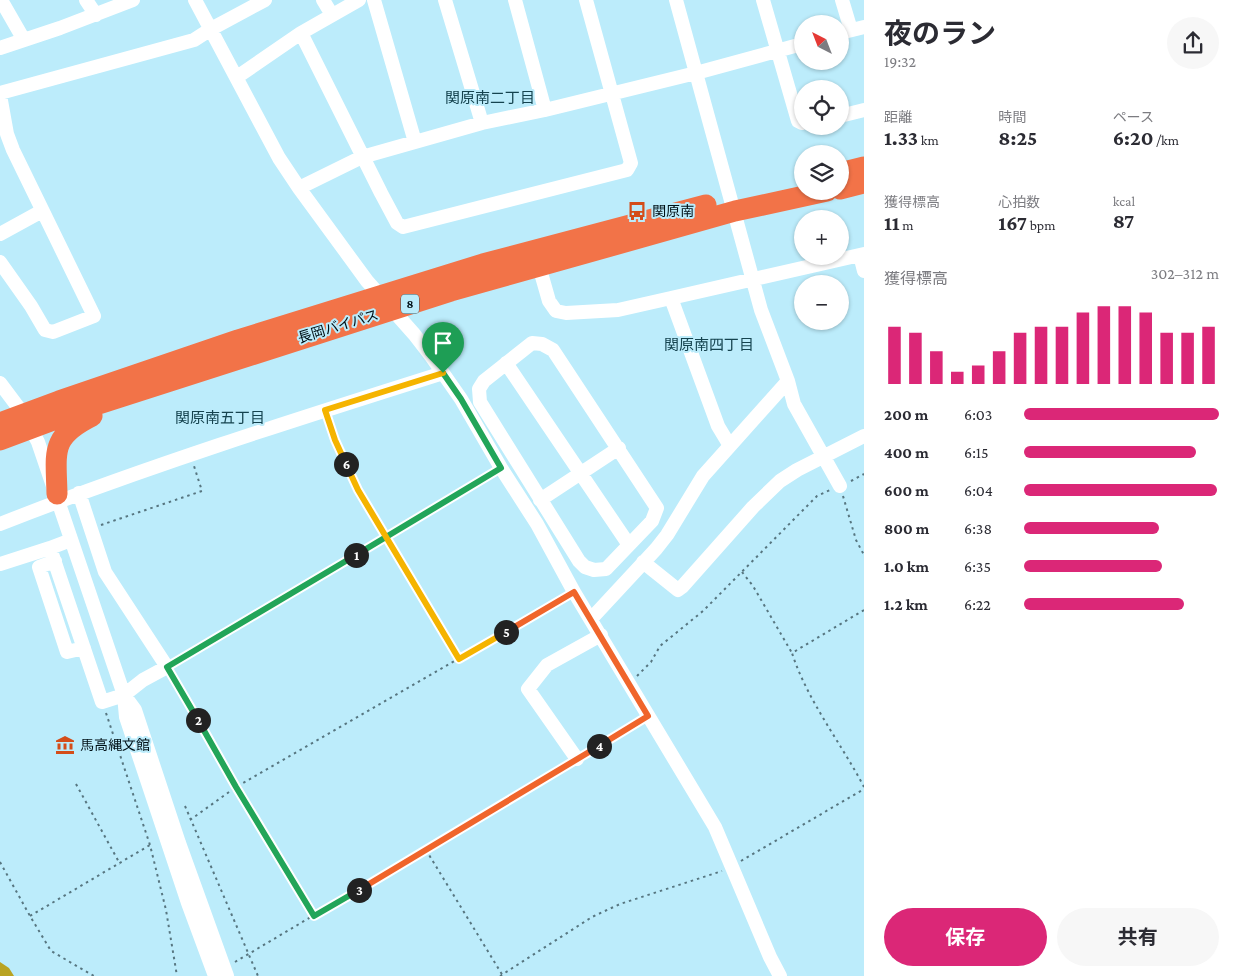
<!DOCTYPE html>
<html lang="ja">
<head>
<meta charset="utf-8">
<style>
  body { margin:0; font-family:"Crimson Pro","Noto Sans JP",serif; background:#f7f7f7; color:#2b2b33; height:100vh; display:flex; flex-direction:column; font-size:19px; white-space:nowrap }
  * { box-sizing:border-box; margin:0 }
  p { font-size:16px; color:#7c7c81 }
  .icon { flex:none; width:28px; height:28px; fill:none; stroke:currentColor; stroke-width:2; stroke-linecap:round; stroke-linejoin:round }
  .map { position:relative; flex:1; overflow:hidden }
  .panel { display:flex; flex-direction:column; background:#fff; width:375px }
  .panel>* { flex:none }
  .needle { width:32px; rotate:318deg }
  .tools { position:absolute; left:794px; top:15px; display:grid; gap:10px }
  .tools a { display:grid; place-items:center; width:55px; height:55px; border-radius:50%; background:#fff; box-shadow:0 1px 4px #0004; font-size:25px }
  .pin { position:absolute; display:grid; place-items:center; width:42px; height:42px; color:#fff; margin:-51px -21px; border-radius:50% 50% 50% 0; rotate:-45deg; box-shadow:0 0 5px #0007 }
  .pin .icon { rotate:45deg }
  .km { position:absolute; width:25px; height:25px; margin:-12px; border-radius:50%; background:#222; color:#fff; font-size:14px; line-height:25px; text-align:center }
  .round { display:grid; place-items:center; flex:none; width:52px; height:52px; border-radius:26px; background:#f7f7f7 }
  .headline { display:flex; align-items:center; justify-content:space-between; height:85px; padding:0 20px }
  h1 { font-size:28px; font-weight:700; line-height:38px }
  .stats { display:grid; grid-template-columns:repeat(3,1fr); gap:8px; height:85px; padding:5px 20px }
  .stats div { display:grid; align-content:center }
  .stats b { font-size:21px; font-weight:700 }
  .stats small { font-size:14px; font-weight:400 }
  .stats p { font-size:14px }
  .chart { height:140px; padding:10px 20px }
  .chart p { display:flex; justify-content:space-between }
  .chart svg { width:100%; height:90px; margin-top:5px; stroke:#db2777; stroke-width:6 }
  .button { display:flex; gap:10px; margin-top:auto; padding:10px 20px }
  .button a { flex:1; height:58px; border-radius:30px; background:#db2777; color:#fff; font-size:20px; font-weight:700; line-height:58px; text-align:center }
  .button a+a { background:#f7f7f7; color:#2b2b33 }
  ul { padding:0 20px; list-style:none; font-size:16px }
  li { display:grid; grid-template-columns:80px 60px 1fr; align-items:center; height:38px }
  li i { height:12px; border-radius:6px; background:#db2777 }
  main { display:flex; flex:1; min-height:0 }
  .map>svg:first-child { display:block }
</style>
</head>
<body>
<main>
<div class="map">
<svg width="864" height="976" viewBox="0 0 864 976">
  <rect width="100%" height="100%" fill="#bcecfb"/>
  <path fill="#b9a322" d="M0,962L9,968L14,976H0Z"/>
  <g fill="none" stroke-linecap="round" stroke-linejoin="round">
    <path stroke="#577680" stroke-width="2" stroke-dasharray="2.5 4" stroke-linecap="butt" d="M329,422L335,440L358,490L459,659
      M851,481L864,474
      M843,496L856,540L864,555
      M101,525L202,491L194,466
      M742,572L753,586L792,653
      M864,610L792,653C807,700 841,743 864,787
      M176,661L492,473
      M637,676L651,662L660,646L703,611L817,496L830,490
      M173,677L236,787L314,916
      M106,713L150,845L166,910L177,976
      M588,753L639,721
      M76,784L120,864
      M185,806L258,976
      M190,820L236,787L564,598
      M426,850L503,976
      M741,861L864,789
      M0,862L30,916L51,951L94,976
      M30,916L150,845
      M235,962L569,764
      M500,976L592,917L620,904L722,871"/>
    <path stroke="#fff" stroke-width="14" d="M1,0L24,40
      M86,0L96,15
      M195,0L279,158L299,188L367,281L414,334L431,356L461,399L501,468L537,524L574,592L715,827L770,957L780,976
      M323,0L332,15
      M374,0L415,142
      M445,0L482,123
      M515,0L545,110
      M676,0L761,310L788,381L794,404L840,486
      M763,0L798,121L802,123
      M842,0L851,30
      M301,33L381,193L397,223L403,227L627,170L631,163L586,0
      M840,33L864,27
      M0,48L60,28L133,0
      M237,77L301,33L359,0
      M0,93L194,40L211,29L265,0
      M0,95L7,134L13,150L94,316L53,332L45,330L31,306L0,262
      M840,116L864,110
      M299,188L362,157L482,123L545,110L696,73L802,44
      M0,234L42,211
      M860,255L864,271
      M539,266L549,301L556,311L566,313L618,310L671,298
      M532,343L542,344L553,350L657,508L652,521L606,569L594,570L585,567L579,561L480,402L479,389L484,381Z
      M506,363L629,545
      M0,383L24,415L38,442L124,695L126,717L188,903L215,976
      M730,446L718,426L671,298L864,254
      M540,500L619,448
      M0,524C145,467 294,420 443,373
      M71,540L50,548L102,702L124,695L143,680L167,667L105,572L79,493
      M55,561L39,567L67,652L84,648
      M643,562L678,590L682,587L753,507L780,481L797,470L864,436
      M0,564L50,548
      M591,619L656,549L667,535L703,476L788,381
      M124,695L135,710L179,843L227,976
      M577,759L528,689L547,665L601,635"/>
    <path stroke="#f27348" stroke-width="21" d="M840,173L864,167
      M840,189L864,183
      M0,423L59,401L238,340L483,264L706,205
      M0,440L83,409L451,291L735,211L827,191
      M57,494C56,451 50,437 92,416"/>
  </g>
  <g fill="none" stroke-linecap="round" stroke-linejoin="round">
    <g stroke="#fff" stroke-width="10">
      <path id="split-1" d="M356,555L501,468L461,399L443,373"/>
    </g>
    <g stroke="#fff" stroke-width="10">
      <path id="split-2" d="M198,720L167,667L356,555"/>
    </g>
    <g stroke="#fff" stroke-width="10">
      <path id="split-3" d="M198,720L236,787L314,916L359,890"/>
    </g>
    <g stroke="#fff" stroke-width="10">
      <path id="split-4" d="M359,890L599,746"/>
    </g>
    <g stroke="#fff" stroke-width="10">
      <path id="split-5" d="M506,632L574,592L648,716L599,746"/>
    </g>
    <g stroke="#fff" stroke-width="10">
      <path id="split-6" d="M346,464L358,490L459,659L506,632"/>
    </g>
    <g stroke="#fff" stroke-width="10">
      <path id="split-7" d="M346,464L335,440L325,410L443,373"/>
    </g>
    <use href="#split-1" stroke="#22a559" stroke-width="6"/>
    <use href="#split-2" stroke="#22a559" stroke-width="6"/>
    <use href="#split-3" stroke="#22a559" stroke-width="6"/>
    <use href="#split-4" stroke="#f0652b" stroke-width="6"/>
    <use href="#split-5" stroke="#f0652b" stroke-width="6"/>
    <use href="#split-6" stroke="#f5b400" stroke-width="6"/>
    <use href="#split-7" stroke="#f5b400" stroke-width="6"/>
  </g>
  <defs>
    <g id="bus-bare" transform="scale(1.5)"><path d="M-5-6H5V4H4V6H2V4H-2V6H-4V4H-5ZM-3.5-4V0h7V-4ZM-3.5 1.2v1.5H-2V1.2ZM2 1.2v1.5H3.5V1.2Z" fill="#d44d19" stroke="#bcecfb" stroke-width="2.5" paint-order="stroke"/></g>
    <g id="museum-bare" transform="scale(1.5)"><path d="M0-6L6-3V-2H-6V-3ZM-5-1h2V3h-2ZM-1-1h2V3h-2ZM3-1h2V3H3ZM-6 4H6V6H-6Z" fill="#d44d19" stroke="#bcecfb" stroke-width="2.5" paint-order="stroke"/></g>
  </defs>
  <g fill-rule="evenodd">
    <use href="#bus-bare" x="637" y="211"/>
    <use href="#museum-bare" x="65" y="745"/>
  </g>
  <g text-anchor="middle" stroke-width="4" stroke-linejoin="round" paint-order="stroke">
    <rect fill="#bcecfb" stroke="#38525b" stroke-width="1" x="401" y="294.5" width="18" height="19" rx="4"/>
    <g font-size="12" font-weight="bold" fill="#001016">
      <text x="410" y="308">8</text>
    </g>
    <g font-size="14" fill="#001016" stroke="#bcecfb" text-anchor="start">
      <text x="652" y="216">関原南</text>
      <text x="80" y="750">馬高縄文館</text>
    </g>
    <g font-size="14" fill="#001016" stroke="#bcecfb">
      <text transform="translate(338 326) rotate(-17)" y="5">長岡バイパス</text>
    </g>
    <g font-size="15" fill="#15434f" stroke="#bcecfb">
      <text x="490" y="103">関原南二丁目</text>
      <text x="709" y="350">関原南四丁目</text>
      <text x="220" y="423">関原南五丁目</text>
    </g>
  </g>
</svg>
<div class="tools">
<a><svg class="needle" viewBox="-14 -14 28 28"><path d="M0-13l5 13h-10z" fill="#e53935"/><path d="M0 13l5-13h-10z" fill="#7c7c81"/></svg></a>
<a><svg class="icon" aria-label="locate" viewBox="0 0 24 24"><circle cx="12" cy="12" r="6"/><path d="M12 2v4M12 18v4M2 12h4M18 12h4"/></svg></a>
<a><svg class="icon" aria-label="layers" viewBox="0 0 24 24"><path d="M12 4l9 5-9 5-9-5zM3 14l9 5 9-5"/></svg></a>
<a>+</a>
<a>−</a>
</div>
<div class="pin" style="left:443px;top:373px;background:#1e9e55"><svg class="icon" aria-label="arrive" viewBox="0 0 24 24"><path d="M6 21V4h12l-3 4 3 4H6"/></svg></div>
<b class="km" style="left:356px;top:555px">1</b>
<b class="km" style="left:198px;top:720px">2</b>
<b class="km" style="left:359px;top:890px">3</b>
<b class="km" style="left:599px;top:746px">4</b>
<b class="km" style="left:506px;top:632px">5</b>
<b class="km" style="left:346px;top:464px">6</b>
</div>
<section class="panel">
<div class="headline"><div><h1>夜のラン</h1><p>19:32</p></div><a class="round"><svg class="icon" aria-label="share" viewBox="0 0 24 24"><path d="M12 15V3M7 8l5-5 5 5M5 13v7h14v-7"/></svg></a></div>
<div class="stats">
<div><p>距離</p><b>1.33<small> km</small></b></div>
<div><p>時間</p><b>8:25</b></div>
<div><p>ペース</p><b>6:20<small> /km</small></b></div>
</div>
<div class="stats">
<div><p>獲得標高</p><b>11<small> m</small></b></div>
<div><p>心拍数</p><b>167<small> bpm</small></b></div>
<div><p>kcal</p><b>87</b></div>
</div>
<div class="chart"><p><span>獲得標高</span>302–312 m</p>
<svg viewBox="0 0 160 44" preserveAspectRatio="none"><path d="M5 44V16M15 44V19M25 44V28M35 44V38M45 44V35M55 44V28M65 44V19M75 44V16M85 44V16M95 44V9M105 44V6M115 44V6M125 44V9M135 44V19M145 44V19M155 44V16"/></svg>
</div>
<ul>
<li><b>200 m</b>6:03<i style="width:100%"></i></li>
<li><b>400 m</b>6:15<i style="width:88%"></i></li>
<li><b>600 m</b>6:04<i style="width:99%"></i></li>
<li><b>800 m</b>6:38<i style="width:69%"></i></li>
<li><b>1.0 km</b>6:35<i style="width:71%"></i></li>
<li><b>1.2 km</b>6:22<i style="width:82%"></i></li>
</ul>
<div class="button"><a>保存</a><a>共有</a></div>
</section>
</main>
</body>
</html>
